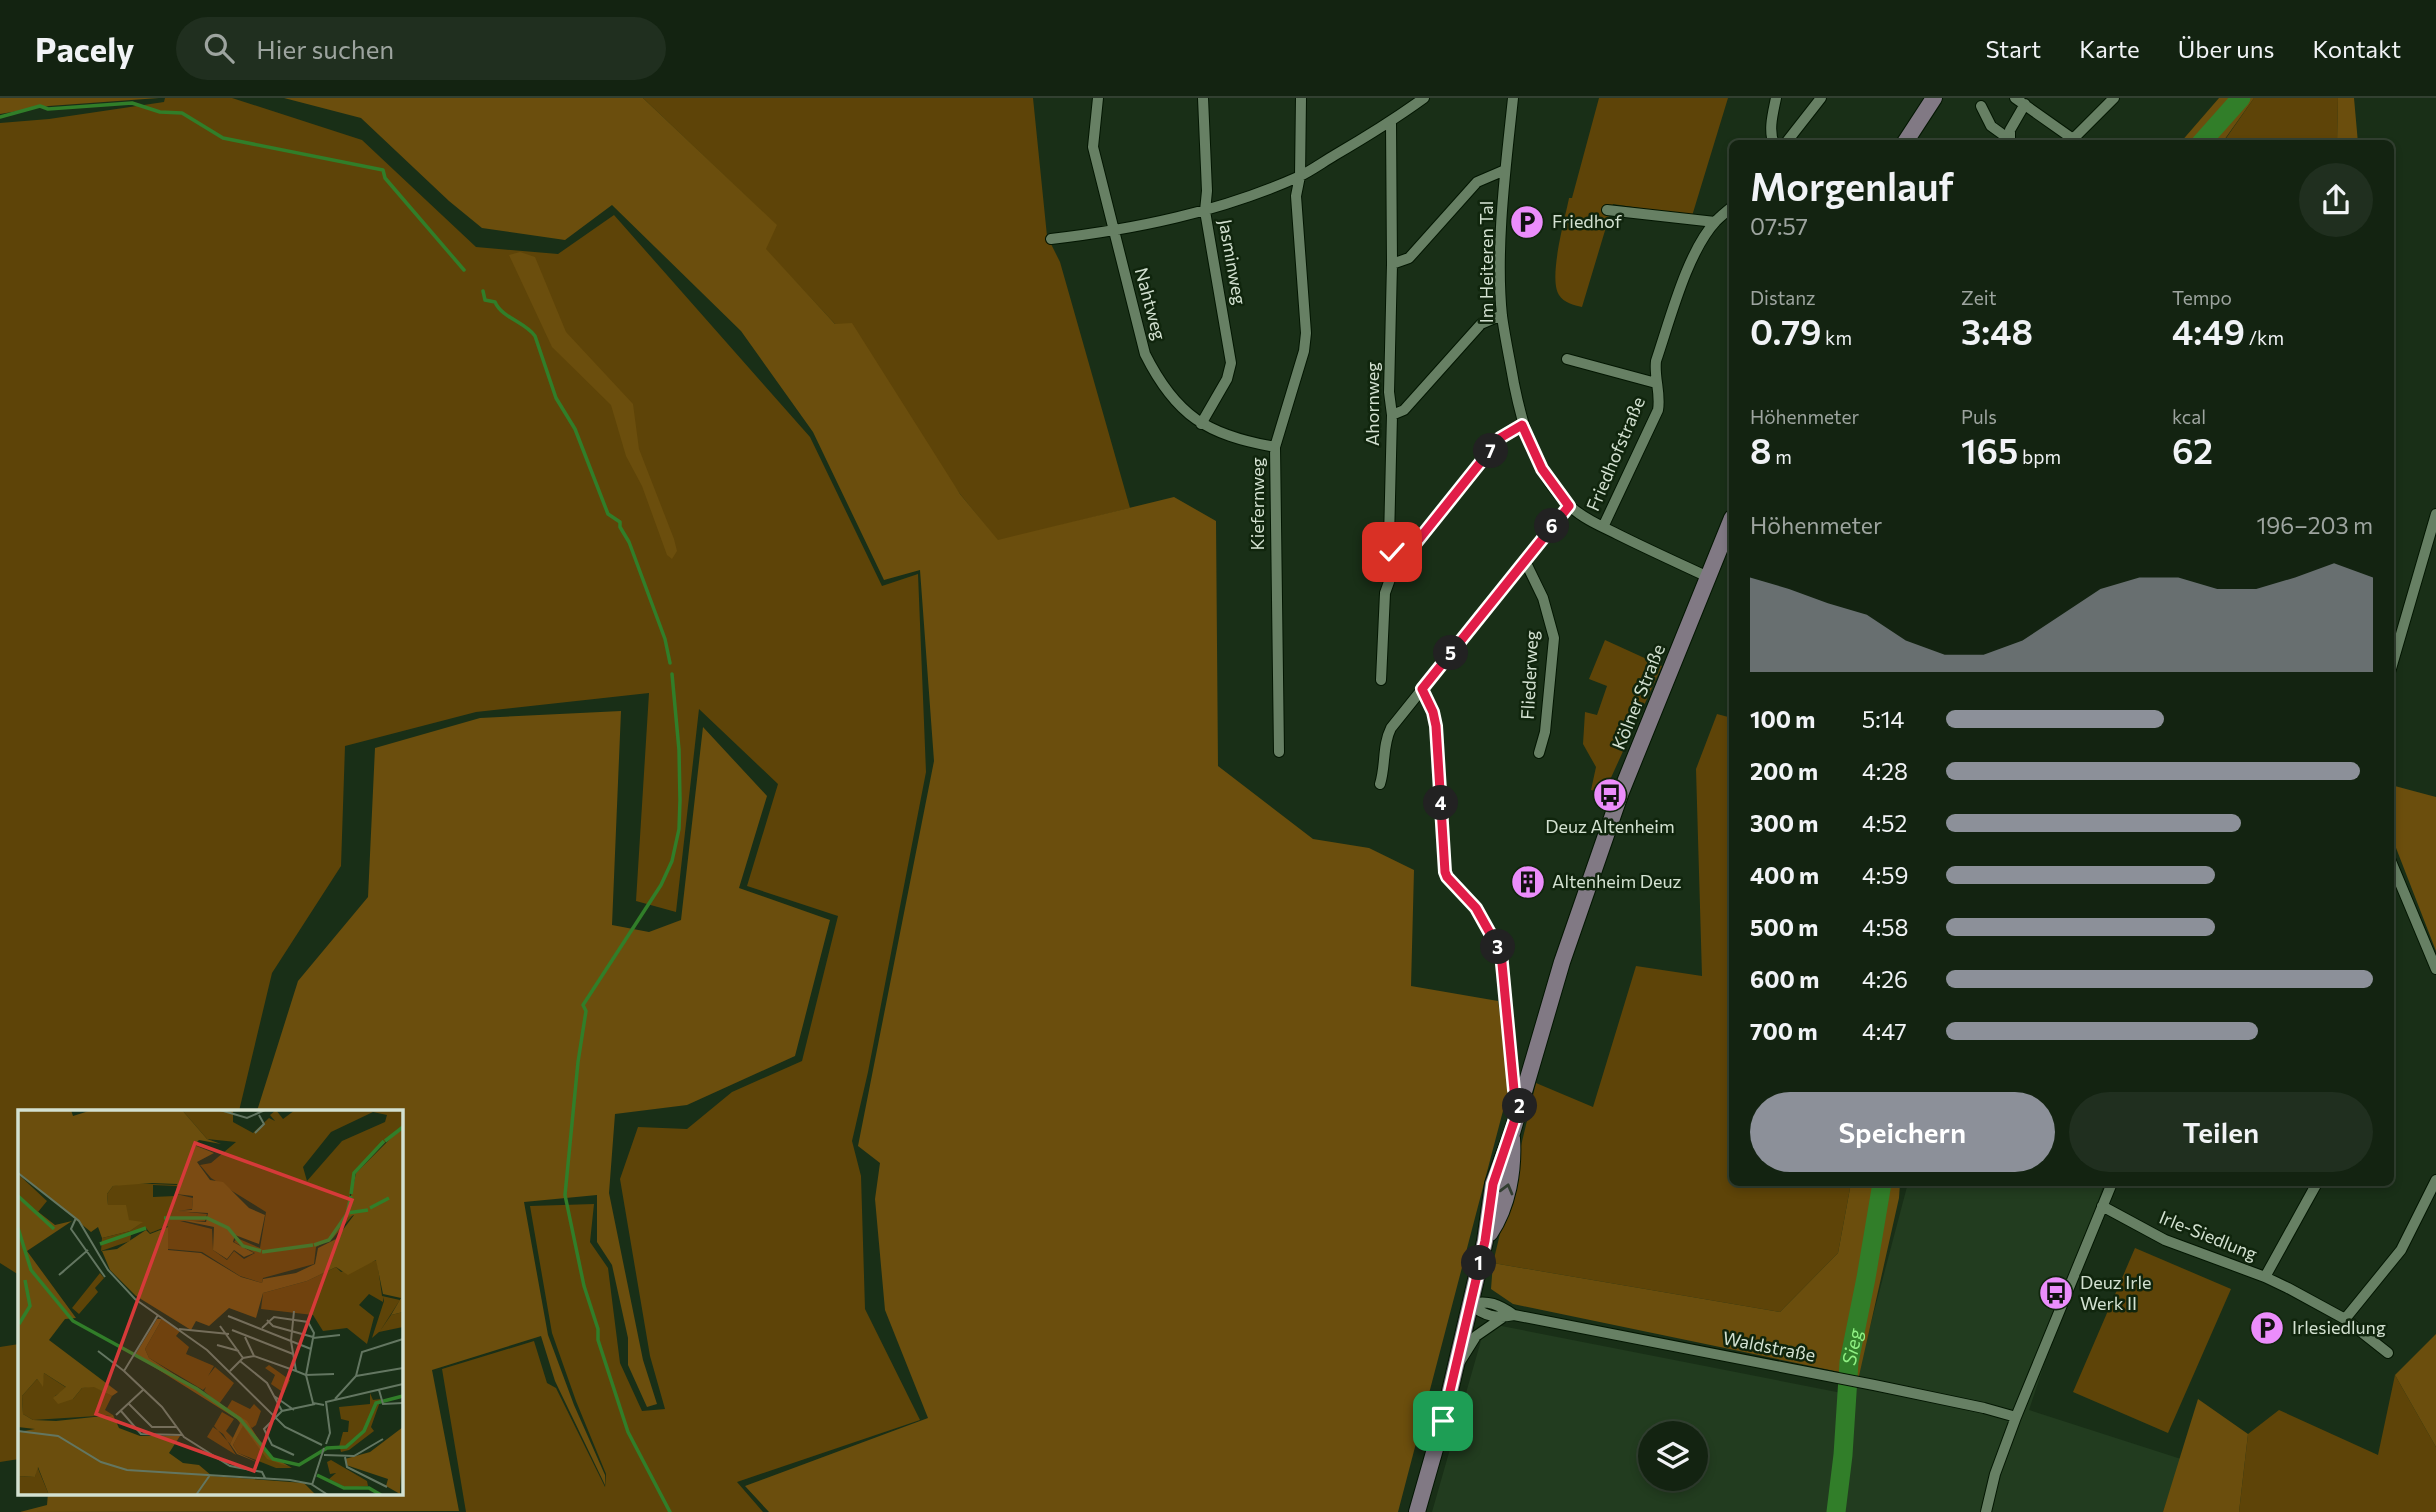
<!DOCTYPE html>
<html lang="de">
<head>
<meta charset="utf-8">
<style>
  body { margin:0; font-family:Commissioner,sans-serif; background:#202f1f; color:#f1f3f6; height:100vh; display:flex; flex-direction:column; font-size:26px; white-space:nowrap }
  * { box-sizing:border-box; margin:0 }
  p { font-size:23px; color:#9da49f }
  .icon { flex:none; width:38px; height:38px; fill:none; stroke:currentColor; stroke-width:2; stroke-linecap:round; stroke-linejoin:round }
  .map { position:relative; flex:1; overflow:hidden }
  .details { position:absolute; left:1729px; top:42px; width:665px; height:1046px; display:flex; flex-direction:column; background:#132311; border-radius:10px; box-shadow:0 4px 10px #0003,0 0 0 2px #324031 }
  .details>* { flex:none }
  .tools { position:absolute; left:1638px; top:1323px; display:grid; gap:14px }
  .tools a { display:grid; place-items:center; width:70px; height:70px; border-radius:50%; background:#132311; box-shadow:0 4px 10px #0003,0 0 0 2px #324031; font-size:35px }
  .pin { position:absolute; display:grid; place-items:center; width:60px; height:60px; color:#fff; margin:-30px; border-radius:14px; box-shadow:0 4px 10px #0006 }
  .km { position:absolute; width:35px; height:35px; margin:-18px; border-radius:50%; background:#222; color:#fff; font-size:19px; line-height:35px; text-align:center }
  .round { display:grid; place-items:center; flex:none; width:74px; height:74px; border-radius:37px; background:#202f1f }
  .overview { display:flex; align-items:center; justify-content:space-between; height:119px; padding:0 21px }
  h1 { font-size:38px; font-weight:600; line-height:52px }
  .stats { display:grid; grid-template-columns:repeat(3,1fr); gap:10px; height:119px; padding:7px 21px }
  .stats div { display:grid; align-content:center }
  .stats b { font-size:35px; font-weight:600 }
  .stats small { font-size:19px; font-weight:400 }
  .stats p { font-size:19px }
  .chart { height:196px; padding:14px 21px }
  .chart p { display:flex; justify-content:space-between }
  .chart svg { width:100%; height:126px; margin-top:7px; fill:#8c9099; opacity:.7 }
  .action { display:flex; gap:14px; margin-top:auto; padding:14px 21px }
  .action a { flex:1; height:80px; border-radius:42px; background:#8c9099; color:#fff; font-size:28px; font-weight:600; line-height:80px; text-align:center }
  .action a+a { background:#202f1f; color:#f1f3f6 }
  ul { padding:0 21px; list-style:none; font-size:23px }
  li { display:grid; grid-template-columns:112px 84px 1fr; align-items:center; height:52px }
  li i { height:18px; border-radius:9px; background:#8c9099 }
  header { display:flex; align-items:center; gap:42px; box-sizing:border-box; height:98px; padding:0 35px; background:#132311; border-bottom:2px solid #324031 }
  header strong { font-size:33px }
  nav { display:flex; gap:38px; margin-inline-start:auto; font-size:24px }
  .search { width:490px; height:63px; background:#202f1f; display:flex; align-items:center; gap:18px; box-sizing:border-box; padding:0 24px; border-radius:38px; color:#9da49f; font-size:26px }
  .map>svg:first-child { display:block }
</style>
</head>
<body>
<header>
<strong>Pacely</strong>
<div class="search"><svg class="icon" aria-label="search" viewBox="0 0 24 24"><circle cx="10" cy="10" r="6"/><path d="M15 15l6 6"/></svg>Hier suchen</div>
<nav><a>Start</a><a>Karte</a><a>Über uns</a><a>Kontakt</a></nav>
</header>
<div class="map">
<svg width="2436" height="1414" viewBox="0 0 2436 1414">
  <rect width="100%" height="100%" fill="#192f17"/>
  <path fill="#223c1f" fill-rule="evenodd" d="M1908,1085H2104L2029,1312L2181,1361L2163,1414H1432L1486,1225L1852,1297ZM1650,1335H1696V1381H1650Z"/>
  <path fill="#5e4408" d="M165,0H232L362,42L476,149L558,156L614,117L810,339L882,488L918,476L926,674L868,974L852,1043L861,1078L865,1211L920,1322L737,1384L763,1414H466L442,1271L534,1243L547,1285L556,1290L605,1389L606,1376L576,1303L552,1235L530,1108L594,1106L590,1144L608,1170L620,1265L642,1313L665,1311L650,1258L620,1081L638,1029L687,1031L732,994L802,963L838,818L747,788L778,686L699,611L676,814L636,803L649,595L476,614L345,648L341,768L272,875L239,1013H19V1177L0,1165V25L49,21L164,4Z
    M643,0H1033L1047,138L1060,164L1130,410L998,443L960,396L835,226L765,151L776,127Z
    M1599,0H1728L1692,118L1613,106L1582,209C1574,207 1564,205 1559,197C1548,180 1565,121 1569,100H1572Z
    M2254,0H2338L2337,45L2222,46Z
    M1605,542L1662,568L1604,695L1591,692L1596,669L1583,646L1585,614L1597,617L1607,588L1589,581Z
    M1717,616L1732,620V1085H1851L1838,1155L1780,1214L1493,1165L1536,985L1593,1009L1636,868L1702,878L1696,671Z
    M2135,1150L2231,1191L2168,1335L2073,1294Z
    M19,1246V1361L0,1364V1249Z
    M2395,1277L2436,1349V1414H2239L2248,1336L2279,1312L2378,1357Z"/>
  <path fill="#6b4e0d" d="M0,0H159L49,8L0,16Z
    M284,0H643L777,127L766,151L835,226L852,225L960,396L998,442L1174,399L1216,423L1218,668L1313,741L1369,750L1414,772L1411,888L1498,903L1510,986L1398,1414H769L745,1388L928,1320L885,1212L875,1101L880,1065L858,1048L934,663L920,472L884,482L813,334L741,233L612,107L565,142L482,130L449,103L361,20Z
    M2219,0H2254L2222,45H2180Z
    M2338,0H2354L2358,45H2337Z
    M520,154L535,159L566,234L633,306L639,351L674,441L677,453L672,461L667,457L642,388L626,358L611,307L552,249L509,157Z
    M621,613L612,827L649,834L681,822L703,629L767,698L739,790L830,822L795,958L687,1007L615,1016L609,1095L643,1262L657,1306L647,1309L628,1267V1240L612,1167L597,1144V1097L524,1104L548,1237L574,1307L605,1377V1387L555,1283L541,1238L432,1272L459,1413L20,1414L47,1407L48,1395H401V1013H257L298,883L368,799L375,650L480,620Z
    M2391,687L2436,699V853L2391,737Z
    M1851,1085H1900L1899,1100L1859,1278L1513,1206L1491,1191L1493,1165L1780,1214L1838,1155Z
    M2436,1236V1349L2395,1277Z
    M2198,1301L2248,1336L2239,1414H2163Z"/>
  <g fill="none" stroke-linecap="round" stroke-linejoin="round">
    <path stroke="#317e29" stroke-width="3.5" d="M0,19L40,8L48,11L132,5L160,14L182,15L223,40L383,72L385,80L464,172
      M483,193L485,202L495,204C502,220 525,224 535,238L556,300L575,331L608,416L620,424V429L629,444L665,541L670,565
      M670,1414L628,1334L598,1242V1231L584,1188L565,1097L578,964L586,913L583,907L661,787L672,763L679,731L680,702L679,652L672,576"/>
    <g stroke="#317e29" stroke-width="19">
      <path d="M2200,46L2241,0"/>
      <path id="s1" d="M1836,1414L1843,1357L1849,1264L1866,1180L1882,1085"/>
    </g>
    <g stroke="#031602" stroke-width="12">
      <path id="minor" d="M1098,0L1093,49L1145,256C1176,318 1207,337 1275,349
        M1513,0C1506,67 1495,150 1502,218C1505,240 1510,263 1514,286C1523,330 1536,378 1571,409C1584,421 1601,428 1617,436C1647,451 1678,465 1708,479
        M2015,0L2073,41L2114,0
        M1981,8L1991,28L2009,41
        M1774,46C1768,32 1773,15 1776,0
        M1785,46L1821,0
        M2010,46V32L2025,6
        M1607,112L1715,124
        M1051,141C1136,131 1219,114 1298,79C1311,73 1323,64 1335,57C1366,39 1395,21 1424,0
        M1392,166L1409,160L1477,84L1505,72
        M1567,261L1656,285
        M1392,317L1404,312L1481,226L1502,217
        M1201,326L1227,281L1231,265L1205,113L1207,93L1203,0
        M1603,429L1658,312C1661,295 1654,280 1656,263C1670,222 1687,154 1716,123C1721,118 1727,113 1732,109
        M1398,459L1412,450L1500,340L1522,327
        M1525,463L1543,500L1554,540L1545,634L1539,655
        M2390,574L2436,416
        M1381,582L1385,495L1398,459L1392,454L1389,441L1392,317L1389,294L1392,166L1391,25
        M1422,591L1433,614L1436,628L1445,774L1447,779L1476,810L1501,855L1514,992L1521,1003
        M1279,654L1275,349L1304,253L1306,235L1296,98L1300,78L1301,0
        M1380,686C1386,667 1382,648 1391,630L1569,408
        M2390,761L2436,871
        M2102,1108L2165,1142L2265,1179L2288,1190L2345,1221L2388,1255
        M2265,1179L2317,1085
        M1469,1206C1485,1218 1495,1221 1514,1217L1874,1287L1984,1310L2016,1319L2112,1085
        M1469,1206C1489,1202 1498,1206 1514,1217
        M2345,1221L2401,1152L2436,1082
        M1461,1262L1476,1238L1502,1220
        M1986,1414L1995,1376L2016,1319"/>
    </g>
    <g stroke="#031602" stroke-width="18">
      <path id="secondary" d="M1904,46L1934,0
        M1490,1135C1508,1108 1514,1072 1512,1040
        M1417,1414L1443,1323L1485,1143L1493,1086L1512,1035L1562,864L1621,694L1732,420"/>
    </g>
    <use href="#minor" stroke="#678064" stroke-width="10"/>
    <use href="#secondary" stroke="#817984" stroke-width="16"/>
  </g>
  <defs><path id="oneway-chevron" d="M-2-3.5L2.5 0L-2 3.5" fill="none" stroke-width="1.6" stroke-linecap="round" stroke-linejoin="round" transform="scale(1.75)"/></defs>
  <use stroke="#323e31" href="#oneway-chevron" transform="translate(1507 1091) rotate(-75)"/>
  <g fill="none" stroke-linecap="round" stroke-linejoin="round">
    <g stroke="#fff" stroke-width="14">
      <path id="route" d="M1392,454L1398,459L1412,450L1500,340L1522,327L1542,371L1569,408L1422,591L1433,614L1436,628L1445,774L1447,779L1476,810L1501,855L1514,992L1521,1003L1493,1086L1485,1143L1443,1323"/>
    </g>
    <use href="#route" stroke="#e11d48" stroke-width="9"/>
  </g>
  <defs>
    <g id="parking-disc" transform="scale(1.75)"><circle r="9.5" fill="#eb8dfb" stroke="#10250d"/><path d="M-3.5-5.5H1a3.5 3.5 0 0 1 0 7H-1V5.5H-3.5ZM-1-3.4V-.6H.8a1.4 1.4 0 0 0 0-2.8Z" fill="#111"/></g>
    <g id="bus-disc" transform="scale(1.75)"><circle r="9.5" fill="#eb8dfb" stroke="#10250d"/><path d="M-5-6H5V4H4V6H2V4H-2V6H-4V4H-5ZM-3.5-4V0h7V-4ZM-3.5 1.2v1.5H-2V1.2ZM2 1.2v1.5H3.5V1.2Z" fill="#111"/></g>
    <g id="building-disc" transform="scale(1.75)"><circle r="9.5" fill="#eb8dfb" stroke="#10250d"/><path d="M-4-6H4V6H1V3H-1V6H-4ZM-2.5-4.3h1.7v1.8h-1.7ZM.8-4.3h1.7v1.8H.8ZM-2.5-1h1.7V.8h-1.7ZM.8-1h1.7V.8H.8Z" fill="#111"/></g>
  </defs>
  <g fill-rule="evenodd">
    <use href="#parking-disc" x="1527" y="124"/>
    <use href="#bus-disc" x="1610" y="697"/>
    <use href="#building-disc" x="1528" y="784"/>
    <use href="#bus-disc" x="2056" y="1195"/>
    <use href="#parking-disc" x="2267" y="1230"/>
  </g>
  <g text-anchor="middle" stroke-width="5" stroke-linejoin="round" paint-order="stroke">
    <g font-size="18" fill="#d3e1d1" stroke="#10250d" text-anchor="start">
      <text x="1552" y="130">Friedhof</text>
      <text x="1610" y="735" text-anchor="middle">Deuz Altenheim</text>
      <text x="1552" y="790">Altenheim Deuz</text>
      <text x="2080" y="1191">Deuz Irle<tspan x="2080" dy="21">Werk II</tspan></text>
      <text x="2292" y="1236">Irlesiedlung</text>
    </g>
    <g font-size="18" fill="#d3e1d1" stroke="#10250d">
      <text transform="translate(1232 164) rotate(80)" y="6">Jasminweg</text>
      <text transform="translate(1487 164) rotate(-90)" y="6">Im Heiteren Tal</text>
      <text transform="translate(1150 206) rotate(75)" y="6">Nahtweg</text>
      <text transform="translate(1373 306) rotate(-90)" y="6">Ahornweg</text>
      <text transform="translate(1616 356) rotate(-67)" y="6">Friedhofstraße</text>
      <text transform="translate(1258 406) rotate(-90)" y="6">Kiefernweg</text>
      <text transform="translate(1530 577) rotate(-87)" y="6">Fliederweg</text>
      <text transform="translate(1639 599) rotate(-68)" y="6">Kölner Straße</text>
      <text transform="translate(2208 1138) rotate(22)" y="6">Irle-Siedlung</text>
      <text transform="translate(1769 1249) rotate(11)" y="6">Waldstraße</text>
    </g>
    <g font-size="19" font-style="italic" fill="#8ff083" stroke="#10250d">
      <text dy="7" stroke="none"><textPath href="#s1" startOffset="166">Sieg</textPath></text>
    </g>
  </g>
  <g transform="translate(18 1012)">
    <rect width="385" height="385" fill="#192f17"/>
    <path d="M164,0H215V12L235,23L251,8L257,11L252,5L258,0L265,9L277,0H385V15L337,62L327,108L335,105L315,128L298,137L296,154L245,168L244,173L222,166L184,142L150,139V116L132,123L128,118L113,125L112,131L83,141L84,128L112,121L123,113L116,114L90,95L89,84L95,76L111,73L159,75L158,84L175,88L174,99L160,101L189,104L187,111H162L194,119L195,140L209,150L216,141L226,149L237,143L216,132L219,128L242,138L248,102L193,68L182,55L193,53L218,32L189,29ZM355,2L369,5L367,12L324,31L289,71L285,57L313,22ZM135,75L159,76L157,86L135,87ZM0,64L29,91L20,102L15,98L0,147ZM359,150L364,186L382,190L362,221L373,205L385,202V217L361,222L354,228L366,191L365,187V192L351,184L341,195L356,207L349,234L329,218L305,221L295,205L243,199L245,183L289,171L318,157L323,162ZM82,163L86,168L77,178L80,182L61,204L54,198ZM144,209L162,221L158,226L171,237L168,244L196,256L190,266L197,257L216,273L201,294L186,281L188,277L185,280L131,248L127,239ZM251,255L272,270L266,283L253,274L257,265L247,258ZM26,263L49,278L37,286L55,289L64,278L76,276L94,286L87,300L95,305L15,310L5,304L4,286L19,269L24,275ZM352,283L355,290L363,289L353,317L356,321L331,340L323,342L322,338L311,337H321L325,322H330L331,311L323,309L321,297L352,294ZM214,290L232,299L236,294L243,301L238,315L234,318L209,298ZM204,302L216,309L208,321L215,328L212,334L196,316ZM225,315L250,348L274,358H258L220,343L215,335ZM195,317L205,324L218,345L189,327ZM313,350L349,371L350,376L329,378L311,369L318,363L312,364L309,352ZM19,356L31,385H0V366L17,367Z" fill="#5e4408" fill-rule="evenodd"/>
    <path d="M0,0H53L55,6L74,0H164L189,29L203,34L181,30L176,35L196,43L179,52L192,70L205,72L231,98L247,105L241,134L217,125L215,132L236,143L226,147L216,140L209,149L195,140L196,117L162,110L188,112L190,103L155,101L174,100L175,86L158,84L159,74L134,73L95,76L89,84L90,95H108L111,110L125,112L112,121L84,128L80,117L73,122L2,64ZM385,16V202L373,205L383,188L365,184L358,150L330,165L318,157L289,171L245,183L238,208L211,198L191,216L178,211L173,220L118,186L92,160L84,141L99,139L128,120L132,124L150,117V140L183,143L223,167L244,173L245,169L278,163L297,154L300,138L318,129L336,105L328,108L338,63ZM0,86L37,115L54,111L9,141L58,208L47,209L31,230L100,282L94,286L76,277L64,278L55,289L40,294L35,288L48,277L26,263L25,277L19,269L4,286L5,304L15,310L38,311L95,305L101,318L122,326H162L151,343L165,353L181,355L194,366L286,373L298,385H31L20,357L17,367L0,366V322L17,319L0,317ZM139,209H144L127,239L131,248L229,311L250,344L274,358L249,349L225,316L215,335L220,343L241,353L219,344L212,334L222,313L219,309L117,245ZM385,317L382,384L368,376L370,369L328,355L327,349L352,342Z" fill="#6b4e0d"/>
    <path fill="none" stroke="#317e29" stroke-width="3.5" d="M367,31L385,17M333,84L336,63L366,31M0,86L36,119M352,98L371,88M329,103L350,100M146,108H189L210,118L225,136L243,141M0,118L13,160L55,211L179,279L222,309L255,349L281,355L309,338L328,337L346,321L358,293L385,286M82,134L128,118M296,135L311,130L329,104L333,86M244,142L295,135M1,214L12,196L7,170M299,365L326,378H351L363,385"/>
    <path fill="none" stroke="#637661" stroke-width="2" d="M202,0L229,8L247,0M237,23L246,14L241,5M0,63L61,111L90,160L117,189L189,240L267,317L304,335M58,108L53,119L87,167M46,161L41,165L70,140M276,201L273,231L278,261L288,265L295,293L306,295M140,205L106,261L144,297L166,327L212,356L244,362L247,368M210,206L293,239M249,210L255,216L295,227M202,216L225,248M244,218L256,207L290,212L296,223L288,265L316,264M161,219L211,224M214,220L275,244M227,227L236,246M295,228L322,225M199,235L221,241M80,241L106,261M222,251L249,273L264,301M212,261L225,248L236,246L278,261M338,266L385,258M361,280L365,294L385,293M256,286L276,300M317,289L338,266L344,242L385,229M111,294L134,317H158M103,301L123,324L164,325M98,305L126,279M0,321L40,326L83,352L109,360L272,370L293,374L310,385M308,334L312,323L308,292L385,274M276,345L254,335L246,319L264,301L297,294M306,345L336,346L365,329M327,347L329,357L369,377M294,375L306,338M178,385L192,365"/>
    <path fill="#d63a39" fill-opacity="0.15" stroke="#d63a39" stroke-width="3.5" d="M177,33L334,90L236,361L78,304Z"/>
    <rect width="385" height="385" fill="none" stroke="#d3e1d1" stroke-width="3.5"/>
  </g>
</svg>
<div class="tools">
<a><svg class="icon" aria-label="layers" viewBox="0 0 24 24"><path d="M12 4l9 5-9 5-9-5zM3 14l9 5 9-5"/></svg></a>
</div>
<div class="pin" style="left:1443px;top:1323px;background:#1e9e55"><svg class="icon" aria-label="arrive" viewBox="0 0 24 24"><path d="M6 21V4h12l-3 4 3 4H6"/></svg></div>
<div class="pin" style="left:1392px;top:454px;background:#d93025"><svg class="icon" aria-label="check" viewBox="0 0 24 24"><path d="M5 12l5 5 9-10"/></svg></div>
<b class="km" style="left:1479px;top:1165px">1</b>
<b class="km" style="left:1520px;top:1008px">2</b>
<b class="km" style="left:1498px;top:849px">3</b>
<b class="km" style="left:1441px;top:705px">4</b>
<b class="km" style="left:1451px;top:555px">5</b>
<b class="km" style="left:1552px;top:428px">6</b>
<b class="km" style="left:1491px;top:353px">7</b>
<section class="details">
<div class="overview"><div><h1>Morgenlauf</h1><p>07:57</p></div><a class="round"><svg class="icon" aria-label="share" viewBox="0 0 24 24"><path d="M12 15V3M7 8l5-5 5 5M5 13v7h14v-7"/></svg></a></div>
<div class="stats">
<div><p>Distanz</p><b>0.79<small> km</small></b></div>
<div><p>Zeit</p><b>3:48</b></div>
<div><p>Tempo</p><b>4:49<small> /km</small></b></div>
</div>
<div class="stats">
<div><p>Höhenmeter</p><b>8<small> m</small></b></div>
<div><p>Puls</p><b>165<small> bpm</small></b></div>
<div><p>kcal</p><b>62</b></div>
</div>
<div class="chart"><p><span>Höhenmeter</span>196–203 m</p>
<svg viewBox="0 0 160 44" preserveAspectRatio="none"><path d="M0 44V11L10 15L20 20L30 24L40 33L50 38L60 38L70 33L80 24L90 15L100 11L110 11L120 15L130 15L140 11L150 6L160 11V44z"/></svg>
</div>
<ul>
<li><b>100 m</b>5:14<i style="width:51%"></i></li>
<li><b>200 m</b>4:28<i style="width:97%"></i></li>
<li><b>300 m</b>4:52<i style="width:69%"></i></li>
<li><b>400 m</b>4:59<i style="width:63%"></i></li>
<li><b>500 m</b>4:58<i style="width:63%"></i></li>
<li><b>600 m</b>4:26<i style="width:100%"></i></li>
<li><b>700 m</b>4:47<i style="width:73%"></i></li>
</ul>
<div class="action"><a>Speichern</a><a>Teilen</a></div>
</section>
</div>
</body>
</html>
